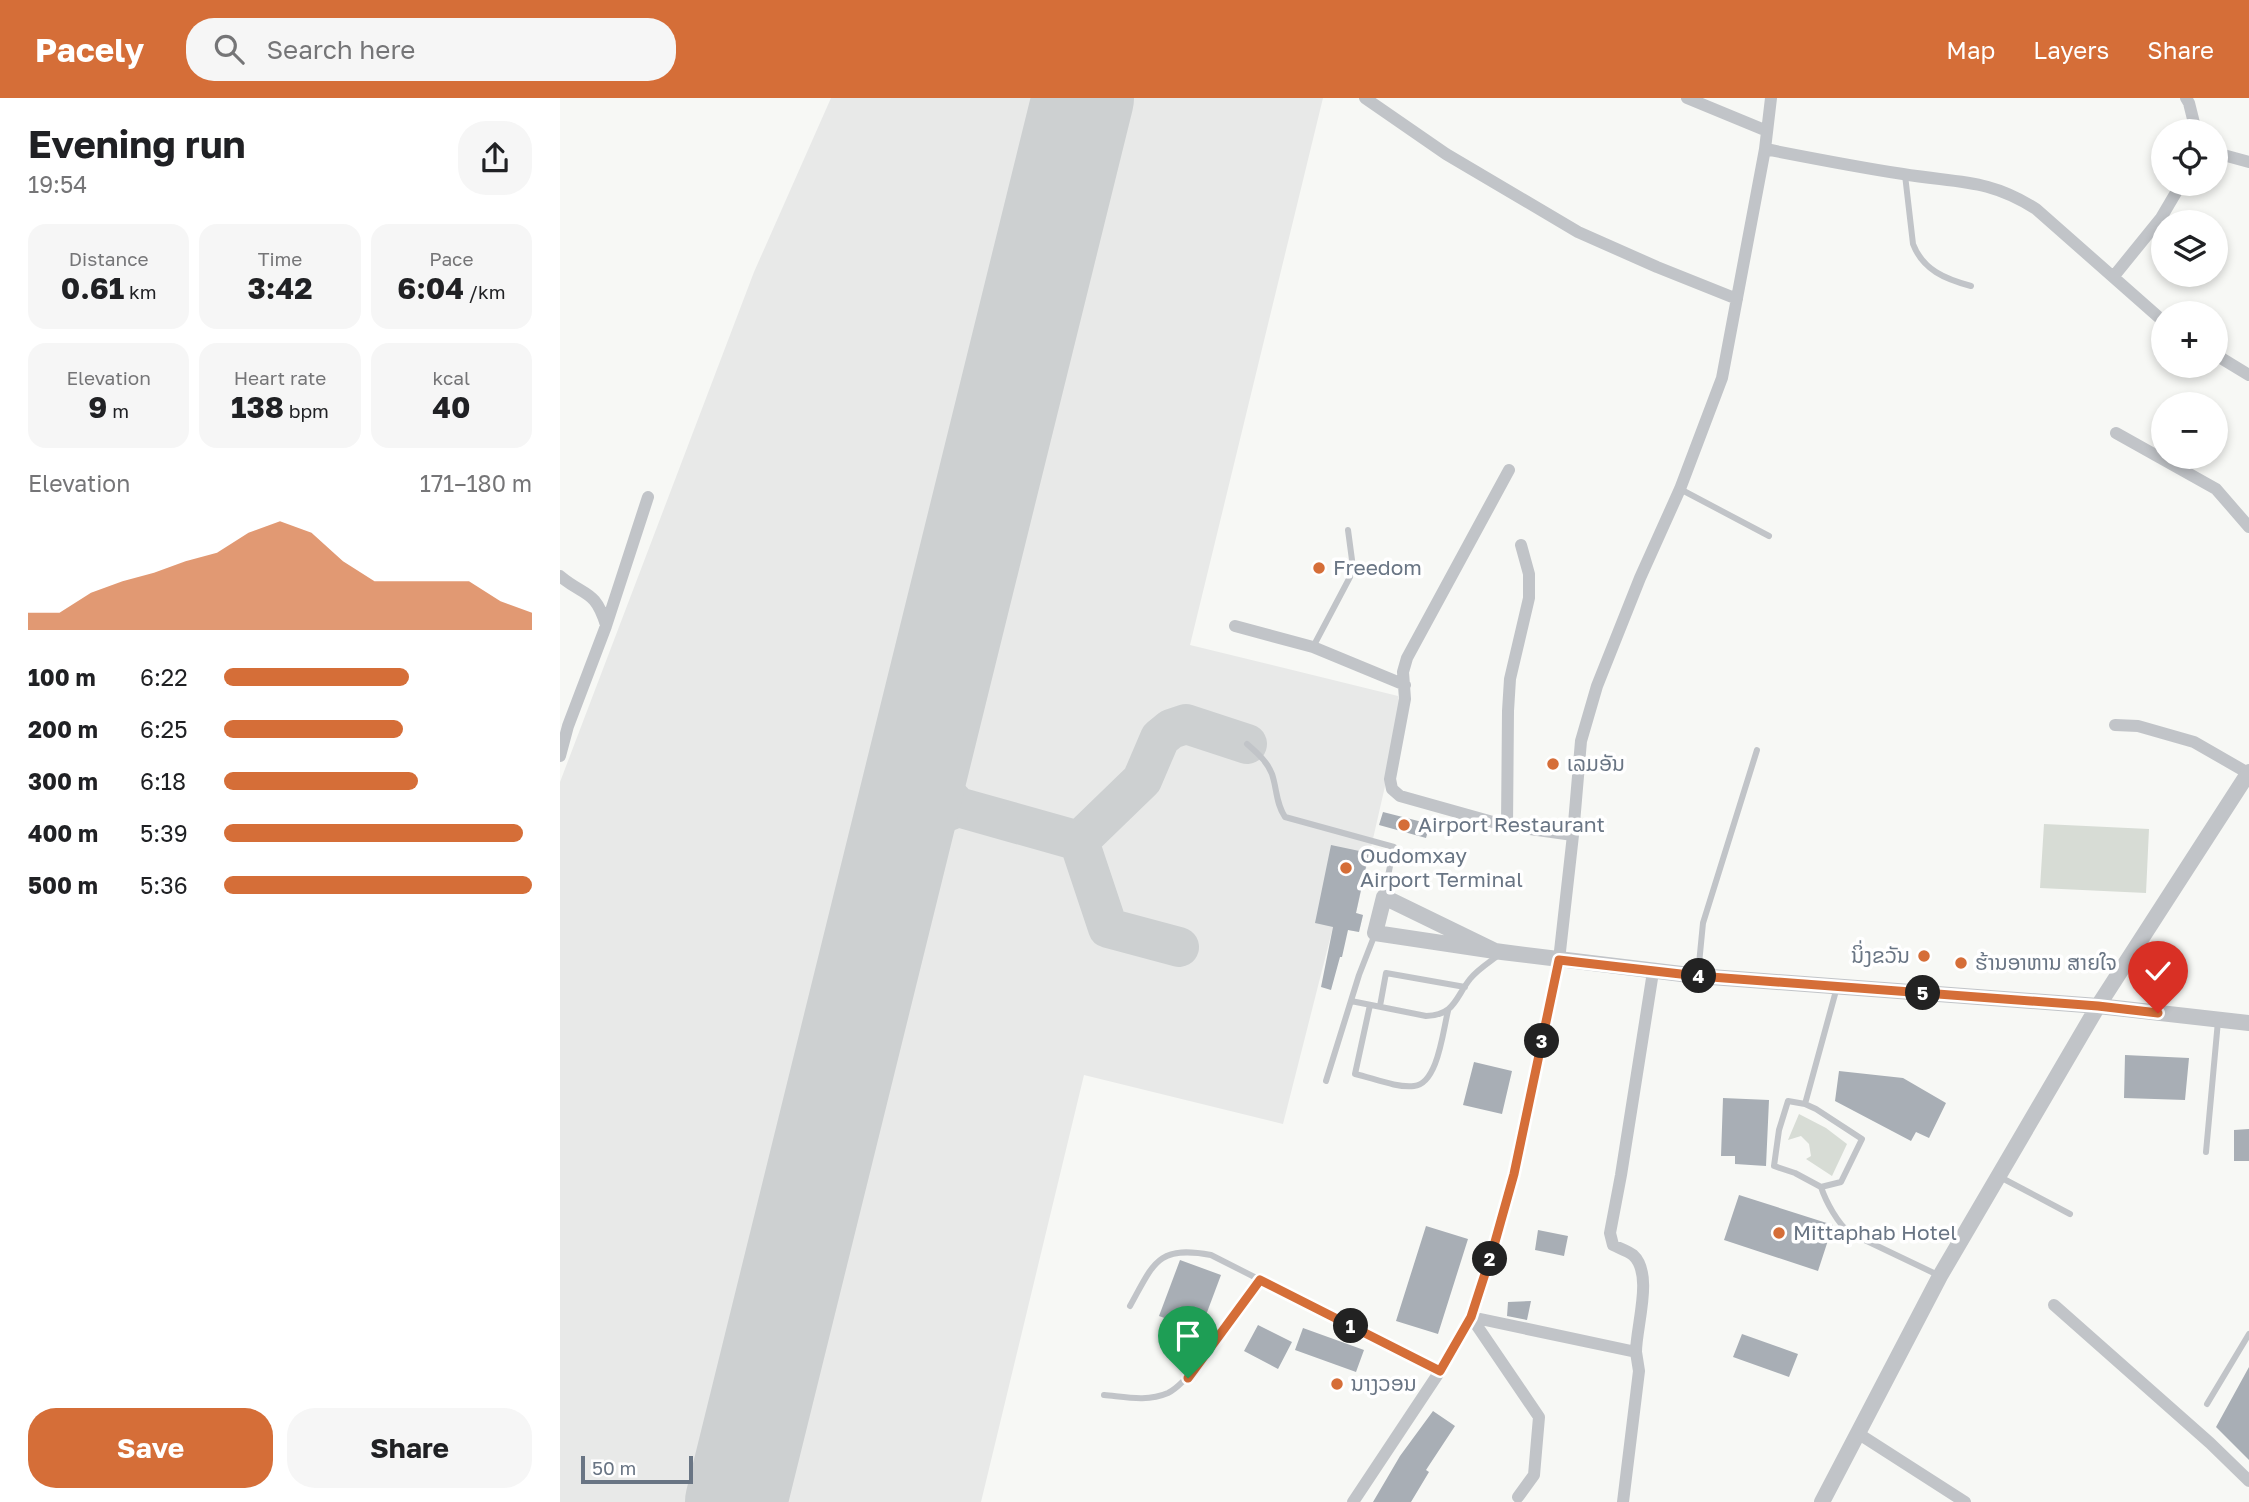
<!DOCTYPE html>
<html lang="en">
<head>
<meta charset="utf-8">
<style>
  body { margin:0; font-family:"Golos Text","Noto Sans Lao",sans-serif; background:#f6f6f6; color:#202124; height:100vh; display:flex; flex-direction:column; font-size:26px; white-space:nowrap }
  * { box-sizing:border-box; margin:0 }
  p { font-size:23px; color:#757577 }
  .icon { flex:none; width:38px; height:38px; fill:none; stroke:currentColor; stroke-width:2; stroke-linecap:round; stroke-linejoin:round }
  .map { position:relative; flex:1; overflow:hidden }
  .details { display:flex; flex-direction:column; background:#fff; width:560px }
  .details>* { flex:none }
  .buttons { position:absolute; left:1591px; top:21px; display:grid; gap:14px }
  .buttons a { display:grid; place-items:center; width:77px; height:77px; border-radius:50%; background:#fff; box-shadow:0 4px 10px #0003; font-size:35px }
  .scale { position:absolute; left:21px; bottom:18px; width:112px; box-sizing:border-box; padding-left:7px; border:4px solid #697584; border-top:0; font-size:19px; line-height:24px; white-space:nowrap; color:#697584; -webkit-text-stroke:5px #fff; paint-order:stroke }
  .pin { position:absolute; display:grid; place-items:center; width:60px; height:60px; color:#fff; margin:-72px -30px; border-radius:50% 50% 50% 0; rotate:-45deg; box-shadow:0 0 7px #0007 }
  .pin .icon { rotate:45deg }
  .km { position:absolute; width:35px; height:35px; margin:-18px; border-radius:50%; background:#222; color:#fff; font-size:19px; line-height:35px; text-align:center }
  .round { display:grid; place-items:center; flex:none; width:74px; height:74px; border-radius:28px; background:#f6f6f6 }
  .overview { display:flex; align-items:center; justify-content:space-between; height:119px; padding:0 28px }
  h1 { font-size:38px; font-weight:700; line-height:52px }
  .stats { display:grid; grid-template-columns:repeat(3,1fr); gap:10px; height:119px; padding:7px 28px }
  .stats div { display:grid; align-content:center; border-radius:18px; background:#f6f6f6; text-align:center }
  .stats b { font-size:30px; font-weight:700 }
  .stats small { font-size:19px; font-weight:400 }
  .stats p { font-size:19px }
  .chart { height:196px; padding:14px 28px }
  .chart p { display:flex; justify-content:space-between }
  .chart svg { width:100%; height:126px; margin-top:7px; fill:#d56e38; opacity:.7 }
  .action { display:flex; gap:14px; margin-top:auto; padding:14px 28px }
  .action a { flex:1; height:80px; border-radius:28px; background:#d56e38; color:#fff; font-size:28px; font-weight:700; line-height:80px; text-align:center }
  .action a+a { background:#f6f6f6; color:#202124 }
  ul { padding:0 28px; list-style:none; font-size:23px }
  li { display:grid; grid-template-columns:112px 84px 1fr; align-items:center; height:52px }
  li i { height:18px; border-radius:9px; background:#d56e38 }
  header { display:flex; align-items:center; gap:42px; box-sizing:border-box; height:98px; padding:0 35px; background:#d56e38; color:#fff }
  header strong { font-size:33px }
  nav { display:flex; gap:38px; margin-inline-start:auto; font-size:24px }
  .search { width:490px; height:63px; background:#f6f6f6; display:flex; align-items:center; gap:18px; box-sizing:border-box; padding:0 24px; border-radius:28px; color:#757577; font-size:26px }
  main { display:flex; flex:1; min-height:0 }
  .map>svg:first-child { display:block }
</style>
</head>
<body>
<header>
<strong>Pacely</strong>
<div class="search"><svg class="icon" aria-label="search" viewBox="0 0 24 24"><circle cx="10" cy="10" r="6"/><path d="M15 15l6 6"/></svg>Search here</div>
<nav><a>Map</a><a>Layers</a><a>Share</a></nav>
</header>
<main>
<section class="details">
<div class="overview"><div><h1>Evening run</h1><p>19:54</p></div><a class="round"><svg class="icon" aria-label="share" viewBox="0 0 24 24"><path d="M12 15V3M7 8l5-5 5 5M5 13v7h14v-7"/></svg></a></div>
<div class="stats">
<div><p>Distance</p><b>0.61<small> km</small></b></div>
<div><p>Time</p><b>3:42</b></div>
<div><p>Pace</p><b>6:04<small> /km</small></b></div>
</div>
<div class="stats">
<div><p>Elevation</p><b>9<small> m</small></b></div>
<div><p>Heart rate</p><b>138<small> bpm</small></b></div>
<div><p>kcal</p><b>40</b></div>
</div>
<div class="chart"><p><span>Elevation</span>171–180 m</p>
<svg viewBox="0 0 160 44" preserveAspectRatio="none"><path d="M0 44V38L10 38L20 31L30 27L40 24L50 20L60 17L70 10L80 6L90 10L100 20L110 27L120 27L130 27L140 27L150 34L160 38V44z"/></svg>
</div>
<ul>
<li><b>100 m</b>6:22<i style="width:60%"></i></li>
<li><b>200 m</b>6:25<i style="width:58%"></i></li>
<li><b>300 m</b>6:18<i style="width:63%"></i></li>
<li><b>400 m</b>5:39<i style="width:97%"></i></li>
<li><b>500 m</b>5:36<i style="width:100%"></i></li>
</ul>
<div class="action"><a>Save</a><a>Share</a></div>
</section>
<div class="map">
<svg width="1689" height="1404" viewBox="0 0 1689 1404">
  <rect width="100%" height="100%" fill="#f7f8f5"/>
  <path fill="#e8e9e8" d="M271,0H763L630,547L838,598L842,614L796,815L803,817L799,834L773,829L723,1026L524,977L421,1404H0V684L194,174Z"/>
  <path fill="#d7dcd5" d="M1484,726L1589,731L1586,795L1480,790Z
    M1239,1016L1266,1030L1287,1046L1272,1078L1246,1061L1251,1058L1249,1046L1241,1038L1228,1042Z"/>
  <g fill="none" stroke-linecap="round" stroke-linejoin="round">
    <path stroke="#cdd0d1" stroke-width="40" d="M362,652L378,688L398,709L519,743
      M519,743L582,682L600,640L611,631L626,626L687,646
      M519,743L548,830L619,849
      M335,765C352,733 364,722 398,709"/>
    <path stroke="#cdd0d1" stroke-width="102" d="M176,1404L523,0"/>
  </g>
  <path fill="#a8aeb5" d="M823,714L870,726L866,740L819,727Z
    M771,747L809,755L796,815L803,817L799,834L788,832L782,859H780L771,892L761,889L773,829L755,825Z
    M1565,957L1629,960L1625,1002L1564,1000Z
    M914,964L952,973L942,1016L903,1007Z
    M1279,973L1343,980L1386,1005L1369,1040L1356,1034L1351,1043L1275,1003Z
    M1163,1000L1209,1002L1206,1068L1175,1066V1058H1161Z
    M1689,1031V1063H1674V1032Z
    M1179,1097L1273,1127L1258,1173L1164,1142Z
    M866,1128L908,1141L878,1236L836,1223Z
    M978,1132L1008,1138L1004,1158L975,1152Z
    M620,1162L661,1177L640,1233L599,1218Z
    M971,1203L967,1222L947,1218L948,1204Z
    M698,1227L732,1244L718,1271L684,1253Z
    M743,1230L804,1252L796,1274L735,1252Z
    M1182,1236L1238,1256L1229,1279L1173,1259Z
    M1689,1269V1362L1656,1329Z
    M873,1313L895,1328L866,1372L869,1374L851,1404H813L840,1358Z"/>
  <g fill="none" stroke-linecap="round" stroke-linejoin="round">
    <path stroke="#c1c4c8" stroke-width="6" d="M1345,77L1353,146C1363,172 1385,181 1411,188
      M1120,391L1209,438
      M753,549L790,479L792,462L788,432
      M687,646C697,655 707,663 712,676C717,691 716,706 725,719L834,749L824,797
      M1138,876L1143,825L1197,652
      M1277,889L1245,1006L1228,1003L1219,1032L1214,1068L1235,1075L1261,1089C1266,1104 1278,1126 1290,1135L1378,1177
      M791,903L866,918C895,917 895,900 910,881C918,871 930,864 940,856
      M810,907L795,976C813,980 836,990 854,988C878,986 883,932 888,913
      M820,908L826,875L905,889
      M766,983L799,877L815,836
      M1245,1006L1256,1011L1302,1041L1281,1084L1261,1089
      M1646,1054L1658,923
      M1440,1079L1510,1116
      M570,1208C594,1165 597,1147 651,1157L880,1273
      M544,1297C566,1299 587,1304 608,1295C632,1284 682,1206 700,1182
      M1647,1306L1689,1236"/>
    <path stroke="#c1c4c8" stroke-width="12" d="M805,0L886,56L1018,134L1097,169L1177,201
      M1127,0L1207,33
      M1626,0L1629,5L1636,33
      M1205,51L1211,0
      M1656,55L1689,64
      M1554,178L1601,120L1621,86
      M1656,257L1689,277
      M1556,335L1656,391L1689,429
      M949,372L847,560L843,574L845,601L830,681L832,691L840,698L947,728L1013,737
      M0,478C25,499 35,491 46,527
      M675,528L753,549L845,587
      M1555,627L1578,628L1634,644L1688,675
      M0,658L8,628L46,528L88,399
      M947,728L948,613L950,581L969,500V476L961,447
      M1494,1207L1650,1345L1689,1383
      M911,1219L1076,1254C1076,1228 1094,1176 1073,1157C1068,1153 1059,1150 1053,1147L1050,1135L1061,1077L1093,874
      M911,1219L979,1319L974,1377L958,1399
      M1299,1336L1405,1404
      M793,1404L880,1273L911,1219L933,1151L954,1076L999,862L1013,737L1021,643L1037,588L1080,480L1120,391L1162,280L1205,51C1251,60 1297,69 1343,76C1396,85 1428,80 1476,111L1603,223
      M1063,1404L1079,1273L1076,1254"/>
    <path stroke="#c1c4c8" stroke-width="16" d="M935,853L824,799L815,835L935,853L942,854L1138,878L1538,908L1689,925
      M1262,1404L1380,1178L1538,908L1689,674"/>
  </g>
  <g fill="none" stroke-linecap="round" stroke-linejoin="round">
    <g stroke="#fff" stroke-width="14">
      <path id="route" d="M628,1280L700,1182L880,1273L911,1219L933,1151L954,1076L999,862L1138,878L1538,908L1598,915"/>
    </g>
    <use href="#route" stroke="#d56e38" stroke-width="9"/>
  </g>
  <g fill="#d56e38" stroke="#fff" stroke-width="2.5">
    <circle cx="759" cy="470" r="7"/>
    <circle cx="993" cy="666" r="7"/>
    <circle cx="844" cy="727" r="7"/>
    <circle cx="786" cy="770" r="7"/>
    <circle cx="1364" cy="858" r="7"/>
    <circle cx="1401" cy="865" r="7"/>
    <circle cx="1219" cy="1135" r="7"/>
    <circle cx="777" cy="1286" r="7"/>
  </g>
  <g text-anchor="middle" stroke-width="7" stroke-linejoin="round" paint-order="stroke">
    <g font-size="21" fill="#697584" stroke="#fff" text-anchor="start">
      <text x="773" y="477">Freedom</text>
      <text x="1007" y="673">ເລມອັນ</text>
      <text x="858" y="734">Airport Restaurant</text>
      <text x="800" y="765">Oudomxay<tspan x="800" dy="24">Airport Terminal</tspan></text>
      <text x="1350" y="865" text-anchor="end">ນິ່ງຂວັນ</text>
      <text x="1415" y="872">ຮ້ານອາຫານ ສາຍໃຈ</text>
      <text x="1233" y="1142">Mittaphab Hotel</text>
      <text x="791" y="1293">ນາງວອນ</text>
    </g>
  </g>
</svg>
<div class="buttons">
<a><svg class="icon" aria-label="locate" viewBox="0 0 24 24"><circle cx="12" cy="12" r="6"/><path d="M12 2v4M12 18v4M2 12h4M18 12h4"/></svg></a>
<a><svg class="icon" aria-label="layers" viewBox="0 0 24 24"><path d="M12 4l9 5-9 5-9-5zM3 14l9 5 9-5"/></svg></a>
<a>+</a>
<a>−</a>
</div>
<div class="scale">50 m</div>
<div class="pin" style="left:628px;top:1280px;background:#1e9e55"><svg class="icon" aria-label="arrive" viewBox="0 0 24 24"><path d="M6 21V4h12l-3 4 3 4H6"/></svg></div>
<div class="pin" style="left:1598px;top:915px;background:#d93025"><svg class="icon" aria-label="check" viewBox="0 0 24 24"><path d="M5 12l5 5 9-10"/></svg></div>
<b class="km" style="left:791px;top:1228px">1</b>
<b class="km" style="left:930px;top:1161px">2</b>
<b class="km" style="left:982px;top:943px">3</b>
<b class="km" style="left:1139px;top:878px">4</b>
<b class="km" style="left:1363px;top:895px">5</b>
</div>
</main>
</body>
</html>
